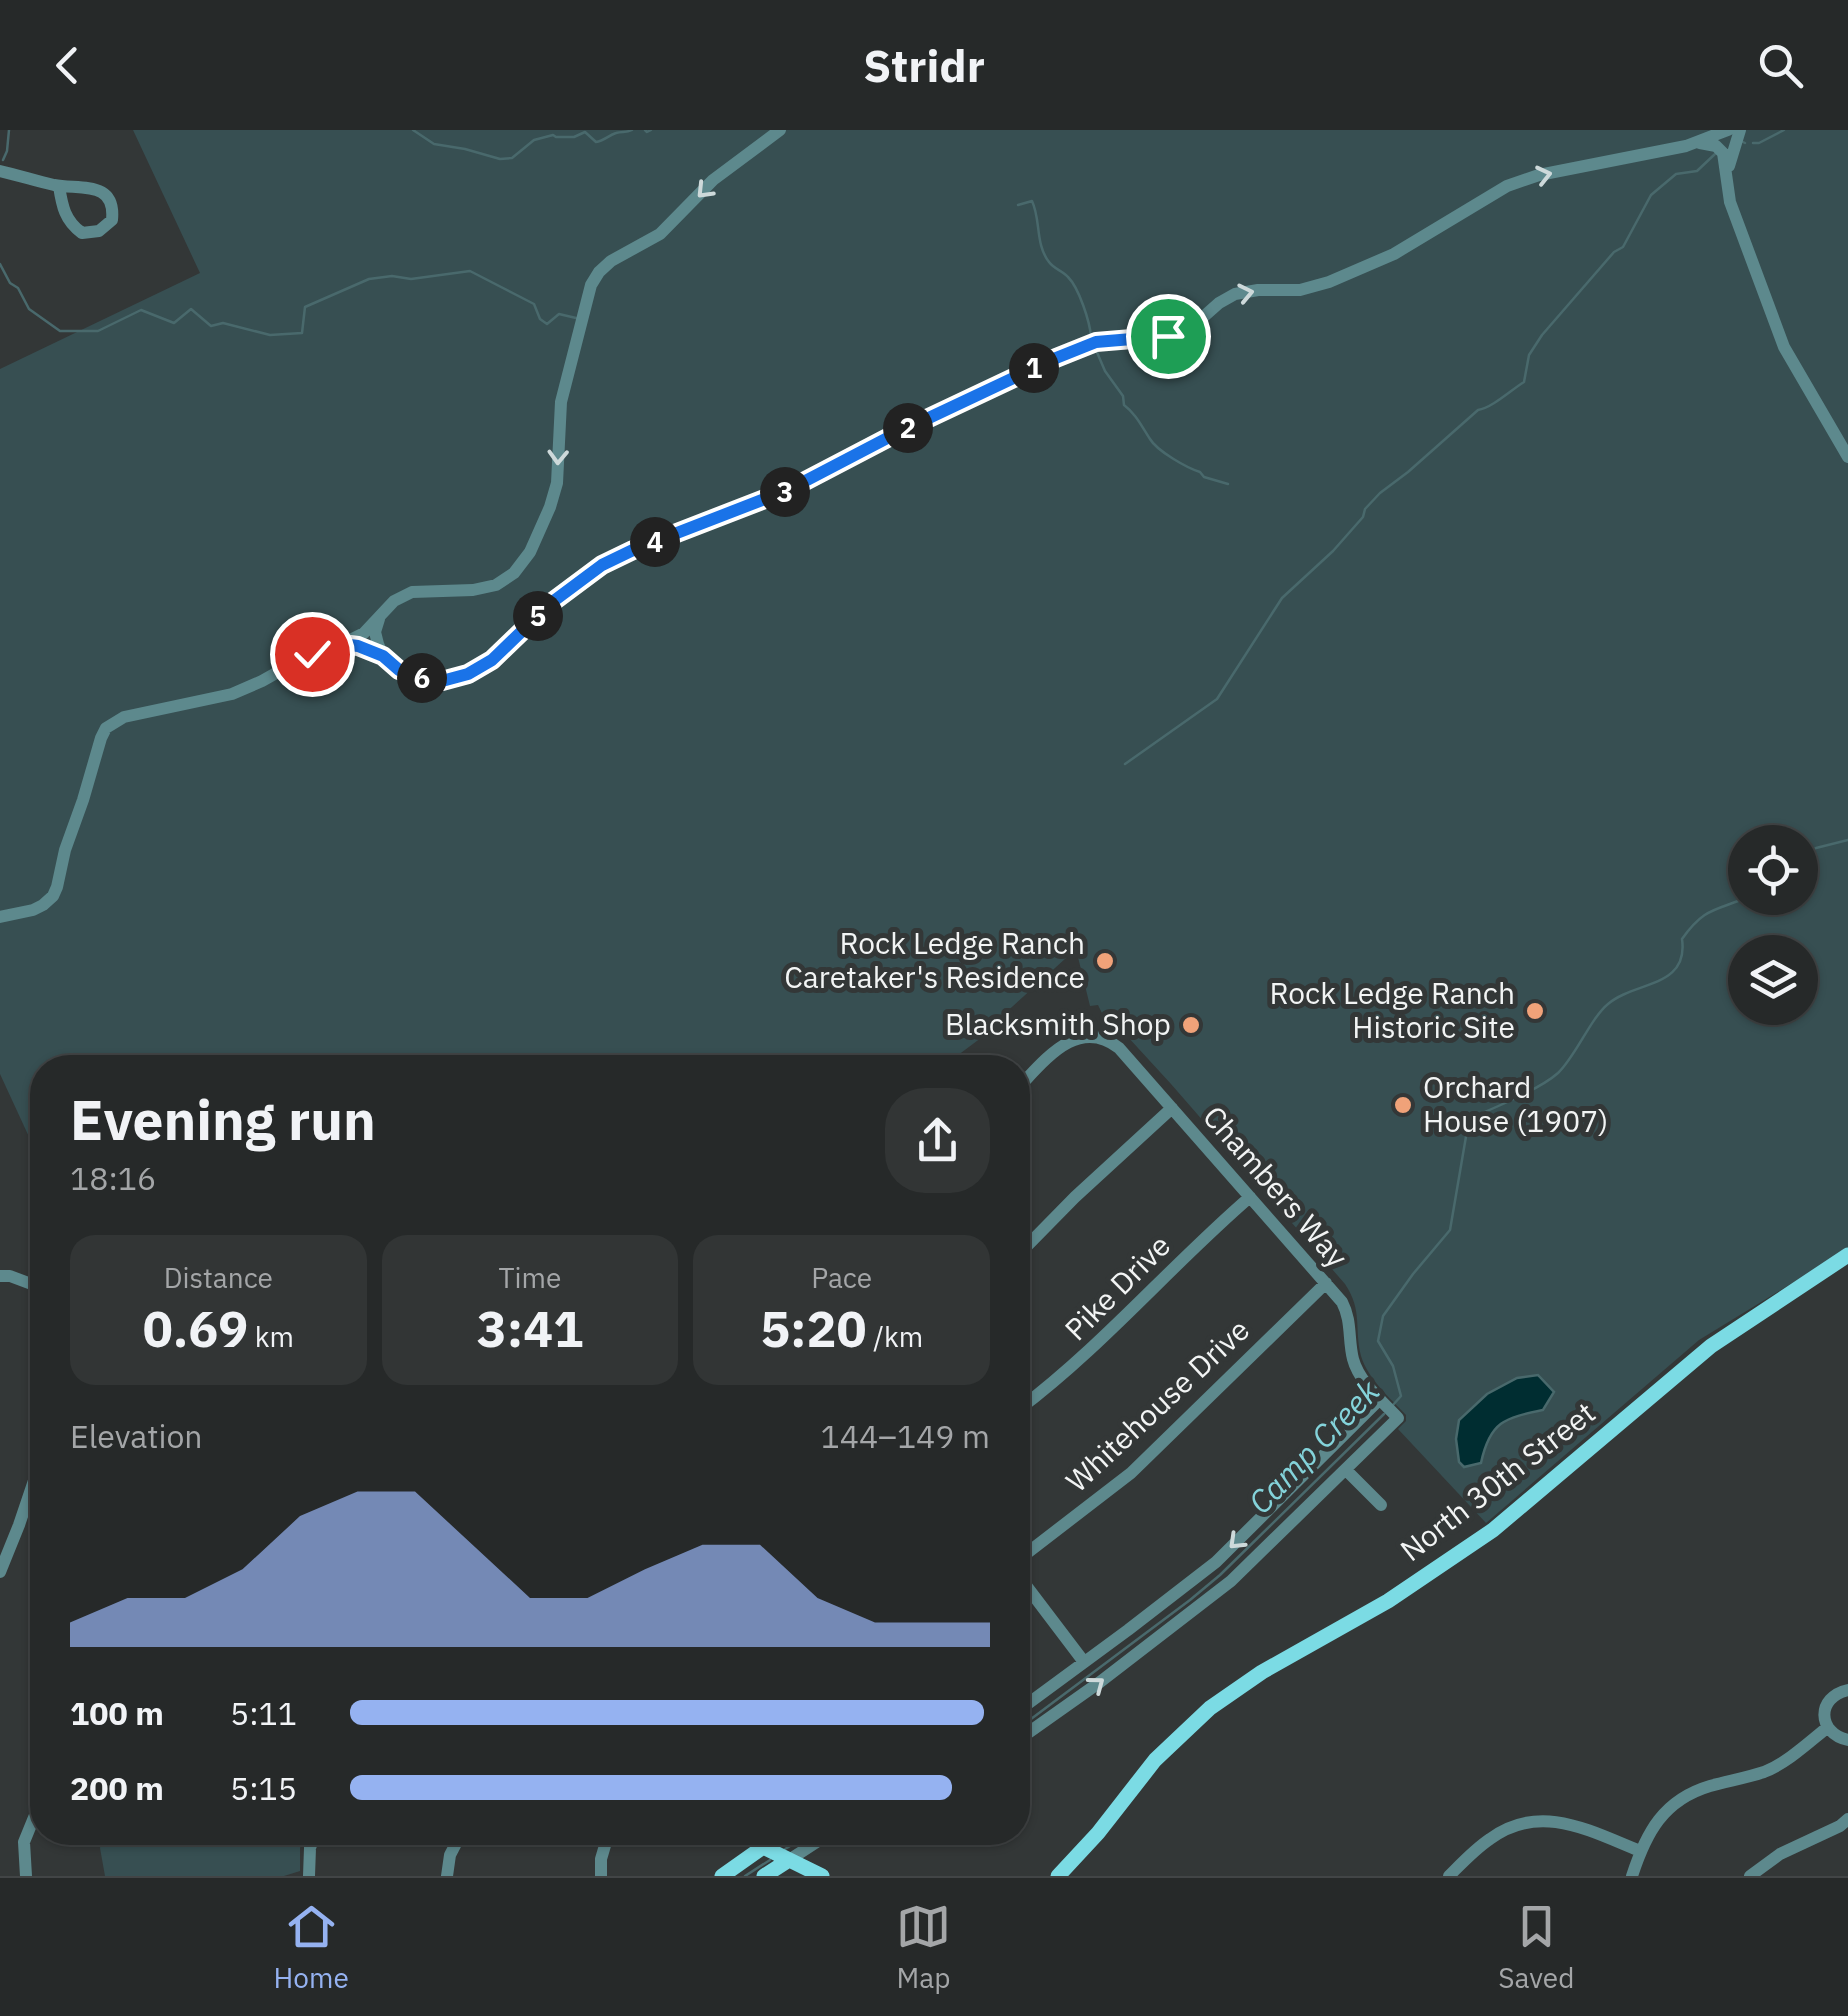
<!DOCTYPE html>
<html lang="en">
<head>
<meta charset="utf-8">
<style>
  body { margin:0; font-family:"IBM Plex Sans",sans-serif; background:#323535; color:#f1f3f6; height:100vh; display:flex; flex-direction:column; font-size:38px; white-space:nowrap }
  * { box-sizing:border-box; margin:0 }
  p { font-size:32px; color:#a4a6a8 }
  .icon { flex:none; width:55px; height:55px; fill:none; stroke:currentColor; stroke-width:2; stroke-linecap:round; stroke-linejoin:round }
  .map { position:relative; flex:1; overflow:hidden }
  .drawer { position:absolute; left:30px; top:925px; width:1000px; height:790px; display:flex; flex-direction:column; background:#262929; border-radius:40px; box-shadow:0 2px 8px #0004,0 0 0 2px #424546 }
  .drawer>* { flex:none }
  .controls { position:absolute; left:1728px; top:695px; display:grid; gap:20px }
  .controls a { display:grid; place-items:center; width:90px; height:90px; border-radius:50%; background:#262929; box-shadow:0 2px 8px #0004,0 0 0 2px #424546; font-size:50px }
  .pin { position:absolute; display:grid; place-items:center; width:85px; height:85px; color:#fff; margin:-42px; border:5px solid #fff; border-radius:50%; box-shadow:0 2px 10px #0007 }
  .km { position:absolute; width:50px; height:50px; margin:-25px; border-radius:50%; background:#222; color:#fff; font-size:28px; line-height:50px; text-align:center }
  .round { display:grid; place-items:center; flex:none; width:105px; height:105px; border-radius:40px; background:#323535 }
  .head { display:flex; align-items:center; justify-content:space-between; height:170px; padding:0 40px }
  h1 { font-size:55px; font-weight:700; line-height:75px }
  .stats { display:grid; grid-template-columns:repeat(3,1fr); gap:15px; height:170px; padding:10px 40px }
  .stats div { display:grid; align-content:center; border-radius:25px; background:#323535; text-align:center }
  .stats b { font-size:50px; font-weight:700 }
  .stats small { font-size:28px; font-weight:400 }
  .stats p { font-size:28px }
  .chart { height:280px; padding:20px 40px }
  .chart p { display:flex; justify-content:space-between }
  .chart svg { width:100%; height:180px; margin-top:10px; fill:#95b2f1; opacity:.7 }
  ul { padding:0 40px; list-style:none; font-size:32px }
  li { display:grid; grid-template-columns:160px 120px 1fr; align-items:center; height:75px }
  li i { height:25px; border-radius:12px; background:#95b2f1 }
  header { display:flex; justify-content:space-between; align-items:center; height:130px; padding:0 40px; background:#262929; font-size:45px; font-weight:700 }
  .tabs { display:flex; justify-content:space-around; align-items:center; height:140px; border-top:2px solid #424546; background:#262929; font-size:28px; color:#a4a6a8 }
  .tabs a { display:grid; justify-items:center; gap:5px }
  .tabs .selected { color:#95b2f1 }
  .map>svg:first-child { display:block }
</style>
</head>
<body>
<header><svg class="icon" aria-label="back" viewBox="0 0 24 24"><path d="M15 5l-7 7 7 7"/></svg>Stridr<svg class="icon" aria-label="search" viewBox="0 0 24 24"><circle cx="10" cy="10" r="6"/><path d="M15 15l6 6"/></svg></header>
<div class="map">
<svg width="1848" height="1746" viewBox="0 0 1848 1746">
  <rect width="100%" height="100%" fill="#333737"/>
  <path fill="#374f52" fill-rule="evenodd" d="M133,0H1848V1119L1699,1210L1486,1393L1398,1299L1406,1291V1285C1390,1268 1368,1249 1361,1226C1354,1198 1363,1181 1345,1154L1171,954L1127,906L1113,897V890L1105,889L1098,875L1090,876L1076,819L992,895L993,899L942,937L42,938V1035L0,944V239L200,143ZM1745,712H1800V768H1745ZM1745,822H1800V878H1745Z
    M103,1703V1702L306,1703L300,1718V1741L284,1746H105L100,1718Z"/>
  <path fill="#002d31" stroke="#49696c" stroke-width="2.5" d="M1538,1245L1554,1262L1543,1280C1505,1288 1490,1291 1481,1333L1464,1337L1459,1332L1456,1309L1459,1290L1487,1264L1517,1248Z"/>
  <g fill="none" stroke-linecap="round" stroke-linejoin="round">
    <path stroke="#49696c" stroke-width="2.5" d="M413,0L434,14L465,19L500,29L512,28L534,10L553,5L556,7H574L585,2L596,12C604,11 609,5 616,3C622,1 626,3 632,0
      M645,0L647,2L651,0
      M1743,12L1745,13
      M1753,13H1759L1784,0
      M3,30L7,21L9,0
      M1018,75L1032,71C1041,90 1035,114 1049,132C1054,139 1063,141 1068,147C1079,158 1090,192 1091,207
      M0,134L10,153L18,158L29,179L60,201H98L141,180L174,193L191,179L211,196L223,193L270,205L302,203L305,177L369,149L392,146L411,149L470,141L534,174L540,189L547,194L559,184L576,188
      M1096,220L1105,241L1123,266L1124,275C1136,284 1142,297 1150,309C1157,321 1187,338 1200,342L1204,347L1228,354
      M1125,634L1217,569L1282,468L1333,421L1363,387L1365,379L1380,363L1408,342L1478,280C1492,278 1511,260 1524,252L1529,225L1542,205L1614,122L1623,117L1651,65L1676,44L1697,41L1715,24
      M1800,726L1816,718L1848,710
      M1393,1275L1401,1266L1393,1236L1378,1211L1383,1186L1413,1144L1450,1100L1469,989C1493,978 1539,960 1558,943C1576,926 1590,889 1608,874C1635,851 1689,858 1682,809C1704,778 1714,781 1746,768
      M1018,1597L1031,1589L1190,1470L1220,1445L1384,1284
      M785,1719L814,1702
      M745,1746L770,1730"/>
    <path stroke="#5d898d" stroke-width="12" d="M1700,13L1716,16L1723,23L1730,72L1784,217L1848,327
      M1729,36L1740,0
      M0,41C18,45 36,51 54,55C80,60 116,50 112,90L99,101L82,103C65,91 62,76 59,56
      M379,489L375,502L378,514L383,526L399,540L420,547L442,551L468,544L493,531L551,473L602,435L633,420L788,360L897,303L1056,228L1097,212L1168,206L1193,196L1219,173L1235,164L1258,160H1300L1329,152L1394,124L1507,56L1539,45L1686,16L1728,0
      M343,514L358,516L383,526
      M0,787L33,780L43,775L53,766L57,757L65,720L83,670L101,608L106,598L124,587L232,564L262,551L301,529L342,514L364,503L394,471L412,462L473,460L496,455L514,443L530,422L550,377L557,353L561,272L591,155L599,142L611,131L660,104L713,50L780,0
      M1018,958C1045,930 1078,886 1119,918L1342,1172C1352,1191 1348,1209 1353,1229C1359,1252 1382,1271 1398,1288L1231,1451L1100,1552L1018,1610
      M1018,1125L1075,1067L1172,978
      M0,1146H10L42,1158
      M1018,1280C1103,1216 1170,1136 1250,1067
      M1346,1340L1381,1375
      M1018,1430L1131,1343L1326,1153
      M0,1442L19,1395L42,1327
      M1018,1445L1084,1532
      M1848,1560C1816,1567 1817,1603 1848,1610
      M1018,1581L1128,1500L1216,1432L1380,1269
      M1018,1681V1682
      M735,1702L763,1717L784,1702
      M789,1730L832,1702
      M26,1746L24,1712L42,1668
      M309,1746L310,1718L316,1702
      M447,1746L450,1725L462,1702
      M601,1746V1729L609,1702
      M1449,1746C1462,1733 1475,1719 1490,1709C1540,1672 1590,1701 1640,1721
      M1632,1746C1646,1703 1663,1670 1710,1656C1728,1651 1746,1648 1764,1642C1787,1633 1808,1613 1828,1597
      M1750,1746L1780,1724L1840,1696L1848,1689"/>
    <path stroke="#7bdbe4" stroke-width="15" d="M722,1746L763,1717L822,1746
      M764,1746L789,1730
      M1058,1746L1098,1703L1155,1630L1210,1578L1262,1542L1388,1471L1493,1400L1711,1216L1848,1125"/>
  </g>
  <defs><path id="oneway-chevron" d="M-2-3.5L2.5 0L-2 3.5" fill="none" stroke-width="1.6" stroke-linecap="round" stroke-linejoin="round" transform="scale(2.5)"/></defs>
  <g stroke="#cdd9da">
    <use href="#oneway-chevron" transform="translate(1544 45) rotate(-13)"/>
    <use href="#oneway-chevron" transform="translate(704 61) rotate(134)"/>
    <use href="#oneway-chevron" transform="translate(1246 163) rotate(-12)"/>
    <use href="#oneway-chevron" transform="translate(558 327) rotate(92)"/>
    <use href="#oneway-chevron" transform="translate(1236 1412) rotate(136)"/>
    <use href="#oneway-chevron" transform="translate(1097 1554) rotate(-37)"/>
  </g>
  <g fill="none" stroke-linecap="round" stroke-linejoin="round">
    <g stroke="#fff" stroke-width="20">
      <path id="route" d="M312,524L342,514L358,516L383,526L399,540L420,547L442,551L468,544L492,530L551,473L602,435L633,420L788,360L897,303L1056,228L1096,212L1168,206"/>
    </g>
    <use href="#route" stroke="#1a73e8" stroke-width="12"/>
  </g>
  <g fill="#f0a279" stroke="#333737" stroke-width="4">
    <circle cx="1105" cy="831" r="10"/>
    <circle cx="1535" cy="881" r="10"/>
    <circle cx="1191" cy="895" r="10"/>
    <circle cx="1403" cy="975" r="10"/>
  </g>
  <g text-anchor="middle" stroke-width="10" stroke-linejoin="round" paint-order="stroke">
    <g font-size="30" fill="#f2f4f4" stroke="#333737" text-anchor="end">
      <text x="1085" y="824">Rock Ledge Ranch<tspan x="1085" dy="34">Caretaker's Residence</tspan></text>
      <text x="1515" y="874">Rock Ledge Ranch<tspan x="1515" dy="34">Historic Site</tspan></text>
      <text x="1171" y="905">Blacksmith Shop</text>
      <text x="1423" y="968" text-anchor="start">Orchard<tspan x="1423" dy="34">House (1907)</tspan></text>
    </g>
    <g font-size="30" fill="#f2f4f4" stroke="#333737">
      <text transform="translate(1275 1057) rotate(49)" y="10">Chambers Way</text>
      <text transform="translate(1118 1158) rotate(-45)" y="10">Pike Drive</text>
      <text transform="translate(1158 1276) rotate(-43)" y="10">Whitehouse Drive</text>
      <text transform="translate(1498 1352) rotate(-38)" y="10">North 30th Street</text>
    </g>
    <g font-size="32" font-style="italic" fill="#84d3da" stroke="#333737">
      <text transform="translate(1314 1317) rotate(-46)" y="11">Camp Creek</text>
    </g>
  </g>
</svg>
<div class="controls">
<a><svg class="icon" aria-label="locate" viewBox="0 0 24 24"><circle cx="12" cy="12" r="6"/><path d="M12 2v4M12 18v4M2 12h4M18 12h4"/></svg></a>
<a><svg class="icon" aria-label="layers" viewBox="0 0 24 24"><path d="M12 4l9 5-9 5-9-5zM3 14l9 5 9-5"/></svg></a>
</div>
<div class="pin" style="left:1168px;top:206px;background:#1e9e55"><svg class="icon" aria-label="arrive" viewBox="0 0 24 24"><path d="M6 21V4h12l-3 4 3 4H6"/></svg></div>
<div class="pin" style="left:312px;top:524px;background:#d93025"><svg class="icon" aria-label="check" viewBox="0 0 24 24"><path d="M5 12l5 5 9-10"/></svg></div>
<b class="km" style="left:1034px;top:238px">1</b>
<b class="km" style="left:908px;top:298px">2</b>
<b class="km" style="left:785px;top:362px">3</b>
<b class="km" style="left:655px;top:412px">4</b>
<b class="km" style="left:538px;top:486px">5</b>
<b class="km" style="left:422px;top:548px">6</b>
<section class="drawer">
<div class="head"><div><h1>Evening run</h1><p>18:16</p></div><a class="round"><svg class="icon" aria-label="share" viewBox="0 0 24 24"><path d="M12 15V3M7 8l5-5 5 5M5 13v7h14v-7"/></svg></a></div>
<div class="stats">
<div><p>Distance</p><b>0.69<small> km</small></b></div>
<div><p>Time</p><b>3:41</b></div>
<div><p>Pace</p><b>5:20<small> /km</small></b></div>
</div>
<div class="chart"><p><span>Elevation</span>144–149 m</p>
<svg viewBox="0 0 160 44" preserveAspectRatio="none"><path d="M0 44V38L10 32L20 32L30 25L40 12L50 6L60 6L70 19L80 32L90 32L100 25L110 19L120 19L130 32L140 38L150 38L160 38V44z"/></svg>
</div>
<ul>
<li><b>100 m</b>5:11<i style="width:99%"></i></li>
<li><b>200 m</b>5:15<i style="width:94%"></i></li>
</ul>
</section>
</div>
<nav class="tabs">
<a class="selected"><svg class="icon" aria-label="home" viewBox="0 0 24 24"><path d="M3 11l9-7 9 7M6 9v11h12V9"/></svg>Home</a>
<a><svg class="icon" aria-label="map" viewBox="0 0 24 24"><path d="M3 6l6-2 6 2 6-2v14l-6 2-6-2-6 2zM9 4v14M15 6v14"/></svg>Map</a>
<a><svg class="icon" aria-label="saved" viewBox="0 0 24 24"><path d="M7 4h10v16l-5-4-5 4z"/></svg>Saved</a>
</nav>
</body>
</html>
